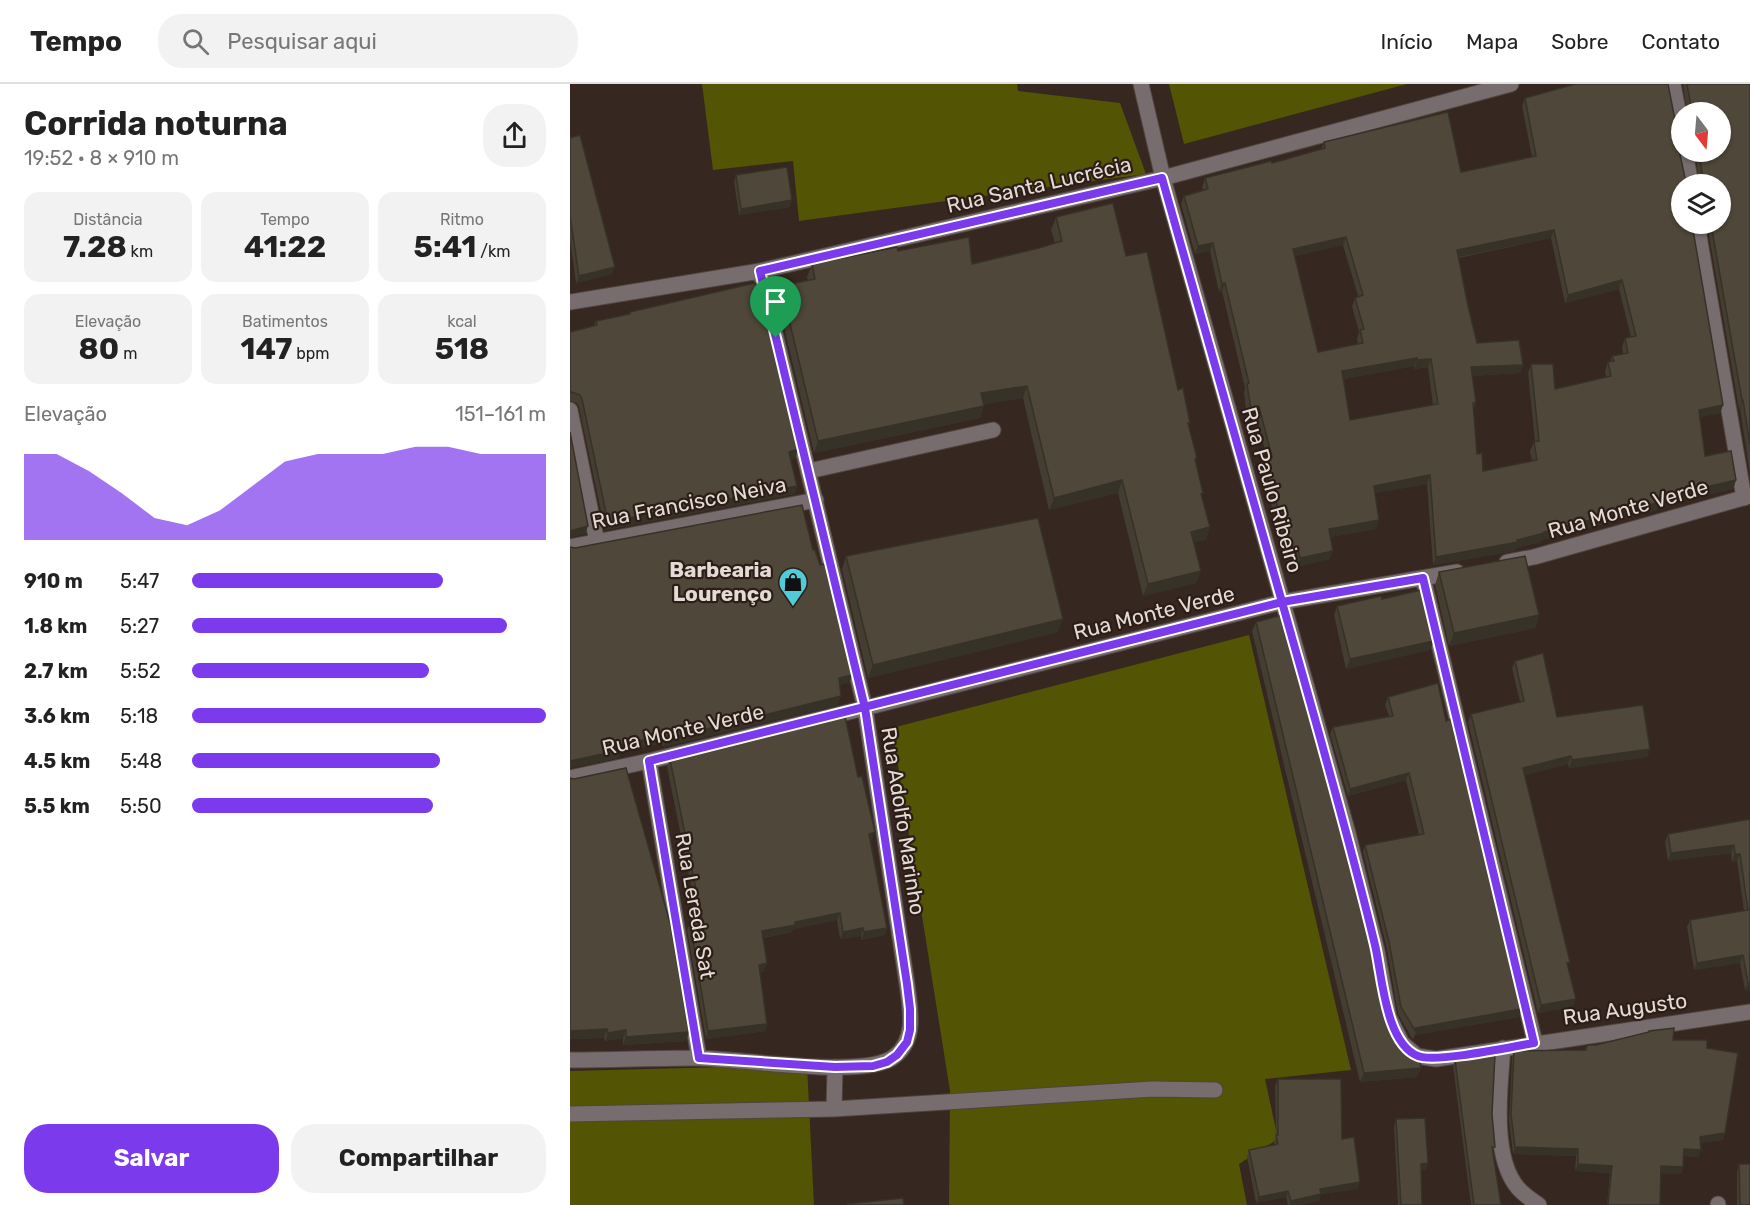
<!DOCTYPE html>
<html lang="pt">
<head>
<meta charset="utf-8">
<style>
  body { margin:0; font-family:Rubik,sans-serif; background:#f2f2f2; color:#222; height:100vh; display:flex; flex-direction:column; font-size:22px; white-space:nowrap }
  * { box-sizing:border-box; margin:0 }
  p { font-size:20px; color:#767676 }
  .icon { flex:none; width:33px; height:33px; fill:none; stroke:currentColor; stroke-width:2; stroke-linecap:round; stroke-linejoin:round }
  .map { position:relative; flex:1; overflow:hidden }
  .sheet { display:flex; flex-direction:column; background:#fff; width:570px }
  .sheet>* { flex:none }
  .needle { width:39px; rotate:164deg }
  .tools { position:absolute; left:1101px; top:18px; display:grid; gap:12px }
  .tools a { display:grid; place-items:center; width:60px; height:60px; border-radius:50%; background:#fff; box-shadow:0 2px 4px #0004; font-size:30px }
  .pin { position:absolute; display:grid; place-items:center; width:51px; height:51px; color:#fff; margin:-62px -26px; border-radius:50% 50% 50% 0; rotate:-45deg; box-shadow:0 0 6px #0007 }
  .pin .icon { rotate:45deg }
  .round { display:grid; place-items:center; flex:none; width:63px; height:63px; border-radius:24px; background:#f2f2f2 }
  .headline { display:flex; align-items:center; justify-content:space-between; height:102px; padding:0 24px }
  h1 { font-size:33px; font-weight:700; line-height:45px }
  .metrics { display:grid; grid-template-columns:repeat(3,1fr); gap:9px; height:102px; padding:6px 24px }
  .metrics div { display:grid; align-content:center; border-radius:15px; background:#f2f2f2; text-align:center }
  .metrics b { font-size:30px; font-weight:700 }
  .metrics small { font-size:16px; font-weight:400 }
  .metrics p { font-size:16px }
  .chart { height:168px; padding:12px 24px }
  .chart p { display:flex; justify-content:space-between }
  .chart svg { width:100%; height:108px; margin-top:6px; fill:#7c3aed; opacity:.7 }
  .primary-button { display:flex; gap:12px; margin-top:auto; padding:12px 24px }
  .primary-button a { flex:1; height:69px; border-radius:24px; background:#7c3aed; color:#fff; font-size:24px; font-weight:700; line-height:69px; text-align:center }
  .primary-button a+a { background:#f2f2f2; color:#222 }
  ul { padding:0 24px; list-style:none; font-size:20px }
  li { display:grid; grid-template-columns:96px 72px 1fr; align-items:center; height:45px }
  li i { height:15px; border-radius:8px; background:#7c3aed }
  header { display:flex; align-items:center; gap:36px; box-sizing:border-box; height:84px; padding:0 30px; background:#fff; border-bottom:2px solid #e0e0e0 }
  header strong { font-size:28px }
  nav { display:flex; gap:33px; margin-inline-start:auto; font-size:21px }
  .search { width:420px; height:54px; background:#f2f2f2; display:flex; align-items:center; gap:15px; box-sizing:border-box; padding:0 21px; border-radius:24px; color:#767676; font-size:22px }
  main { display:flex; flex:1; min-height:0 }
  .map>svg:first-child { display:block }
</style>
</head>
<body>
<header>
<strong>Tempo</strong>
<div class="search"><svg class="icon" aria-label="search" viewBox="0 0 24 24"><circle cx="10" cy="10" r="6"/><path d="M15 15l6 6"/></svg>Pesquisar aqui</div>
<nav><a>Início</a><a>Mapa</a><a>Sobre</a><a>Contato</a></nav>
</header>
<main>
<section class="sheet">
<div class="headline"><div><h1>Corrida noturna</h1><p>19:52 · 8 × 910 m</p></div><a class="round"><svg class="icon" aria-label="share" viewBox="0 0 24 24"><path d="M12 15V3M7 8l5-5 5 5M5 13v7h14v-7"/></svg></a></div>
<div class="metrics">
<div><p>Distância</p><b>7.28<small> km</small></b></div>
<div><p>Tempo</p><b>41:22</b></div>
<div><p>Ritmo</p><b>5:41<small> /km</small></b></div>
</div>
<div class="metrics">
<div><p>Elevação</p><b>80<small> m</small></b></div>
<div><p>Batimentos</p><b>147<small> bpm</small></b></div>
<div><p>kcal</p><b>518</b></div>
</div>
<div class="chart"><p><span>Elevação</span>151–161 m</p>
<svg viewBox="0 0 160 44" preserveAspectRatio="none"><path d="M0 44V9L10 9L20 16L30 25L40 35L50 38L60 32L70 22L80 12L90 9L100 9L110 9L120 6L130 6L140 9L150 9L160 9V44z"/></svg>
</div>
<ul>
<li><b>910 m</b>5:47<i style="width:71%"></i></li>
<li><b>1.8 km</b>5:27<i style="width:89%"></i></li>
<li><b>2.7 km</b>5:52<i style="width:67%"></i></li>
<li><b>3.6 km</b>5:18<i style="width:100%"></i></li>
<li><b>4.5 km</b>5:48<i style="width:70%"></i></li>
<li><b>5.5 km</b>5:50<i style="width:68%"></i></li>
</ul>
<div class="primary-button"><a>Salvar</a><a>Compartilhar</a></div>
</section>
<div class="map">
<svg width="1180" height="1121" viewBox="0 0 1180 1121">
  <rect width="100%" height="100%" fill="#362720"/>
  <path fill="#535404" d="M132,0H447L448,7L550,19L576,90L229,137L223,77L143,86Z
    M599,0H837L614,60Z
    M679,551L781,986L695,995L708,1055L669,1080L677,1121H379L380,1007L322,644Z
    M237,981L244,1121H0V987Z"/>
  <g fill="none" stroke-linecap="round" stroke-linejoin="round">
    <g stroke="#52443d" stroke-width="17">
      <path id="minor" d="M571,0L593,94L778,749L807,867L819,933L832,959L847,972L866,975L1180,928
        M1103,0L1112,47
        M1115,68L1121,100
        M1127,140L1174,414
        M0,218L190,187L462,124L593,94L941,0
        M0,326L27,458
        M239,387L423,346
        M0,463L246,416
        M937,478L964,473L1180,412
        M853,494L965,959
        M79,677L129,974
        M0,694L79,677L295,624L712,518L887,488
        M933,964C930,1002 921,1073 948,1104C954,1111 962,1116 969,1121
        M0,976C42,976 85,974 127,974C168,974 297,996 325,972C347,955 340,924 337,900L295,624L190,187
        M264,1025L265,983
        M0,1030L264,1025L583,1005L645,1006
        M1148,1121V1120"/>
    </g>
    <use href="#minor" stroke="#776d6e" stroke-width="15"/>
  </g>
  <path fill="#443d31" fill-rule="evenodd" d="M1113,0H1180V390L1170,324L1169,325L1137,140H1150L1129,98L1125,68H1150V28H1117Z
    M955,14L1108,61L1112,100L1153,321L1150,329L1130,333L1135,372L1166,396L1163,405L1088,422L1087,426L972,456L971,458L946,464L945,467L863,481L857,400L805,409L806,445L760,453V475L727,483L725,475L715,477L701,417L699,418L690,384L694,375L697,374L686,331L677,333L674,309L675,304L652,207L649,208L640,167L625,170L611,120L614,112L633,106L632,103L635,94L702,79L751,65L754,58L891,88L962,73L952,22ZM981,154L995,219L1049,205L1061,253L1055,254L1052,263L1053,270L1042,272L1040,278H1038L1035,287L1036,293L985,305L961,280L958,289L965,358H964L960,367L962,377L913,387L907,370L903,326L906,318L902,292L950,289L953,281L907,259L898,222L889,174ZM773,161L788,212L785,214L782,222L789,248L787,255L788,260L748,268L725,172ZM844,282V285L858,283L863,321L780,336L774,295Z
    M0,54L42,190L6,199L0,156Z
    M166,91L220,123L169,131L164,98Z
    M486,133L556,172L608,306L619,342L632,413L640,443L636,456L623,458L631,487L626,499L573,512L548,409L479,426L453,314L414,320L410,334L244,369L207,214L211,202L238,196L237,193L242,180L328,167L402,180L469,164L485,159L481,146Z
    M60,228L228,365L225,374L221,375L227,402L224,410L35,446L9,323L7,319L0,317V248L24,241L26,237L59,230Z
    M0,463L5,464L243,466L282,591L279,599L270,601L268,621L93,663L92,659L49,669L48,674L0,684Z
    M276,472L488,548L298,594L272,485Z
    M869,488L969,531L965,544L879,562L865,501Z
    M767,522L860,566L776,585L764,531Z
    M686,538L775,763L813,926L829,957L851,984L847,993L790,998L682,547Z
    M945,577L987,633L1080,665L1077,673L999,684L998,680L955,691L998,883L1003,923L968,929L898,638L901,630L950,618L942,584Z
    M818,613L876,637L949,933L845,951L843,956L828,930L817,865L793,768L795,761L849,751L836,696L778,712L760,650L763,643L819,632L815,621Z
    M100,675L302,756H301L317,844L315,851L291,856V852L270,855L267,836L223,845L222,848L193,854L197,879L194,887L190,888L197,940L195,947L136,955L117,846L120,838L128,836L97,683Z
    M0,694L116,957L53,961V954L35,957L34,954L0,955Z
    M1180,735V906H1175L1170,879L1124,886L1117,843L1120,836L1174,827L1167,777L1162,778L1161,769L1098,777L1095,758L1098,750Z
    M1079,947L1103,956L1137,964L1155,1049L1153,1056L1130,1059L1129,1073L1114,1072L1113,1083L1111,1090L1091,1089L1090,1121H1037L1040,1089L1005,1087L1006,1072L943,1070L939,1036L942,973L944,967L1015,966L1017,961H1026L1079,948Z
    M885,976L922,1030L923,1069L931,1121H901L883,982Z
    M708,995L772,1055L788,1105L751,1110L749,1117L730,1121H718L716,1113L686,1119L677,1073L679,1066L704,1061V1058L706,1052L705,1002Z
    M826,1035L858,1079L856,1086H851L852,1121H828L824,1042Z
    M1169,1080L1180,1121H1167V1087Z"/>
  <path fill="#373228" d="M222,116L220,123L169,131L171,125Z
    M984,146L981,154L884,174L887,166Z
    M776,153L773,161L720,173L723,165Z
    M643,159L640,167L625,170L628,162Z
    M45,183L42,190L6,199L9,192Z
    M1052,196L1049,205L995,219L998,211Z
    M655,199L652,207L649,208L652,200Z
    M847,274L844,282L769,296L772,287Z
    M861,275L858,283L844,285L847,276Z
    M953,281L950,289L898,292L901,283Z
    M457,302L453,314L406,321L411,309Z
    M1172,316H1173L1170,324L1169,325Z
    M1153,321L1150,329L1126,334L1129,326Z
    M414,322L410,334L244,369L248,357Z
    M689,322L686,331L677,333L681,325Z
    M228,365L225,374L216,376L219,368Z
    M860,391L857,400L801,410L804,402Z
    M552,396L548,409L479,426L484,414Z
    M1166,396L1163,405L1088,422L1087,426L972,456L971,458L946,464L945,467L863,481L866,473L974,448L1089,414Z
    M227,402L224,410L35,446L38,438Z
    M704,408L701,417L699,418L702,409Z
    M809,436L806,445L755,454L759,445Z
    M18,442L15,450L0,454V447Z
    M640,443L636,456L616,460L621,448Z
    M728,466L725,475L715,477L718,468Z
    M763,467L760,475L727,483L730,474Z
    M631,487L626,499L573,512L578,500Z
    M969,531L965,544L879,562L884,549Z
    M493,535L488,548L298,594L303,581Z
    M864,557L860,566L776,585L780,575Z
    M282,591L279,599L266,602L269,594Z
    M271,612L268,621L93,663L96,655Z
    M95,651L92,659L49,669L48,674L0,684V677L1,676L50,661Z
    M1080,665L1077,673L999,684L1002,676Z
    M1001,672L998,680L950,692L953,684Z
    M839,689L836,696L778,712L780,705Z
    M305,748L302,756L297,757L299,750Z
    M1164,761L1161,769L1098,777L1101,769Z
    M1165,770H1170L1167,777L1162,778Z
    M270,829L267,836L223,845L222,848L189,854L192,847L225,838Z
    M293,844L291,852L270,855L273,848Z
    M317,844L315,851L291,856L294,848Z
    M1173,871L1170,879L1124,886L1127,879Z
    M197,879L194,887L186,888L189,881Z
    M1180,898V906H1175L1178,899Z
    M1006,915L1003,923L968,929L971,921Z
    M951,925L949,933L845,951L846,948L845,944Z
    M197,940L195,947L136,955L138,947Z
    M37,945L34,954L0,955V947Z
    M56,946L53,954L35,957L38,949Z
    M119,948L116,957L53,961L56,953Z
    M851,984L847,993L790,998L794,989Z
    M1155,1049L1153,1056L1127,1059L1130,1053Z
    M945,1063L1008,1065L1006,1072L943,1070Z
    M1114,1065L1131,1066L1129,1073L1111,1072Z
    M858,1079L856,1086H848L851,1080Z
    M1008,1080L1042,1082L1040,1089L1005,1087Z
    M1091,1082L1113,1083L1111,1090L1089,1089Z
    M790,1098L788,1105L751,1110L749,1117L730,1121H719L721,1117L750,1105Z
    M718,1107L716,1113L686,1119L689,1113Z"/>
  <path fill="#4f4739" stroke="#373228" stroke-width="1.5" fill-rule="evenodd" d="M1005,0H1098L1106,41L1112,47V52L1108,61L1115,94L1117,98L1124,100H1112V140H1122L1153,321L1129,326L1135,372L1161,367L1166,396L1089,414L1090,418L974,448V449L947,456L948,458L866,473L860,391L804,402L809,436L759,445L763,467L730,474L728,466L718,468L704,408L702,409L694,375L702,373L689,322L681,325L677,300L679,299L655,199L652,200L643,159L628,162L614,112L638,105L635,94L701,77L702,79L755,64L754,58L878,28L891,88L966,72L955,14ZM984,146L998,211L1052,196L1066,252L1055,254L1058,269L1042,272L1044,277L1038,278L1041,292L985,305L983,280H961L969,357L964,358L967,376L913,387L912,369L907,370L903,319L906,318L901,283L953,281L949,256L907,259L898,222L887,166ZM776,153L793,211L785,214L794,245L790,246L793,259L748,268L723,165ZM847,274V276L861,275L868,320L780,336L772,287Z
    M1117,0H1180V361L1173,316H1172L1141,140H1150V100H1126L1133,95L1129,68H1150V28H1122Z
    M10,51L45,183L9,192L0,132V54Z
    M217,83L222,116L171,125L166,91Z
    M543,119L556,172L577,168L608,306L613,304L620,339H618L627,374L625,375L633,409L631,410L640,443L621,448L631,487L578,500L552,396L484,414L457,302L411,309L414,322L248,357L211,202L245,195L242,180L327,163L328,167L399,153L402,180L469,164L492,157L486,133Z
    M185,199L188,210H190L228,365L219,368L227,402L38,438L12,315L10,311L2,308L0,309V248L27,241L26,237L60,230V228Z
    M0,348L18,442L0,447Z
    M232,421L243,466H245L250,481L255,480L282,591L269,594L271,612L96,655L95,651L50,661L51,666L0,677V463L5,464Z
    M468,434L493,535L303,581L276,472Z
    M955,472L969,531L884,549L869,488Z
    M851,506L864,557L780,575L767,522L811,512L812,515Z
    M712,531L763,710L775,763H777L801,860L813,926L829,957L849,972L851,984L794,989L686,538Z
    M973,569L987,633L1073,621L1080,665L1002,676L1001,672L953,684L1000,878L997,879L1006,915L971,921L901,630L954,617L945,577Z
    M868,599L876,637L881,635L951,925L845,944L846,948L831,923L819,858L795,761L854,750L839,689L780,705L763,643L823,632L818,613Z
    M275,632L288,693L292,692L305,748L299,750L317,844L294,848L293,844L273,848L270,829L225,838V841L192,847L197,879L189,881L197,940L138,947L120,838L132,835L100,675Z
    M56,684L101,842L119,948L56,953V946L38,949L37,945L0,947V694L4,695Z
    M1180,735V898L1178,899L1173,871L1127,879L1120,836L1178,826L1170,770H1165L1164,761L1101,769L1098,750Z
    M1104,944L1103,956H1137V964L1168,969L1155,1049L1130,1053L1131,1066L1114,1065L1113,1083L1091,1082L1090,1121H1038L1042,1082L1008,1080V1065L945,1063L941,1030L944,967L1016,966L1017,961H1026L1079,948V947Z
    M925,970L922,1030L925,1063H922L931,1121H904L885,976Z
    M708,995H771L772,1055L784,1053L790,1098L750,1105L751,1110L721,1117L718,1107L689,1113L679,1066L708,1060L706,1051H708Z
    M855,1034L858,1079L851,1080L852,1121H831L826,1035Z
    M1169,1080H1180V1121H1170Z
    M333,1114L334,1121H277V1120Z"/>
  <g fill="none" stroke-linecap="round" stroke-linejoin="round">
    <g stroke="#fff" stroke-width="12">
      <path id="route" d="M206,254L295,624L337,900L340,925V946L337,958L327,971L317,978L303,982L265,983L129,974L79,677L712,518C744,632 777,745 805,861C812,890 815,959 848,972C866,979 940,963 964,959L853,494L712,518L592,94L190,187L206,254"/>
    </g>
    <use href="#route" stroke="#7c3aed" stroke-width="8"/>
  </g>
  <defs>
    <g id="shop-pin" transform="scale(1.5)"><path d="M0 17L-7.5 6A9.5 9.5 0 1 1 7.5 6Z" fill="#52cbd8" stroke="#2c1e17"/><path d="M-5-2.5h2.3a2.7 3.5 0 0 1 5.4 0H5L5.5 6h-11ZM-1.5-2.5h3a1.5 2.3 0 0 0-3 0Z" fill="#111"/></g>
  </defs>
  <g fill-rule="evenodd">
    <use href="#shop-pin" x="223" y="498"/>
  </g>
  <g text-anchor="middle" stroke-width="4.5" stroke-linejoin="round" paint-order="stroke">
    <g font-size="21" fill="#e5dbd6" stroke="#2c1e17">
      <text transform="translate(469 101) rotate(-13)" y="7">Rua Santa Lucrécia</text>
      <text transform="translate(702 406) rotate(74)" y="7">Rua Paulo Ribeiro</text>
      <text transform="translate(119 419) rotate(-11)" y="7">Rua Francisco Neiva</text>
      <text transform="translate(1058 425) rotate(-16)" y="7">Rua Monte Verde</text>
      <text transform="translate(584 529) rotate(-14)" y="7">Rua Monte Verde</text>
      <text transform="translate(113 646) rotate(-13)" y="7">Rua Monte Verde</text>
      <text transform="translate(333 737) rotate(81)" y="7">Rua Adolfo Marinho</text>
      <text transform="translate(125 822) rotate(80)" y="7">Rua Lereda Sat</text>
      <text transform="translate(1055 925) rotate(-8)" y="7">Rua Augusto</text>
    </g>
    <g font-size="21" font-weight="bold" fill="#e5dbd6" stroke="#2c1e17" text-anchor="end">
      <text x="202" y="493">Barbearia<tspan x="202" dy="24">Lourenço</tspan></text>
    </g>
  </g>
</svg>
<div class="tools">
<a><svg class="needle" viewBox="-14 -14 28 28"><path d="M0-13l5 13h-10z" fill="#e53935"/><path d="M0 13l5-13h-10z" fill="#767676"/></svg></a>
<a><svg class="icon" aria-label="layers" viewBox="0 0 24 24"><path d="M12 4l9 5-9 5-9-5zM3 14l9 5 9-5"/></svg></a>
</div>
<div class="pin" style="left:206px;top:254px;background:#1e9e55"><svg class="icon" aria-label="arrive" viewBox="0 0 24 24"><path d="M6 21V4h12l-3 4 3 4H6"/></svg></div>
</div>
</main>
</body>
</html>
